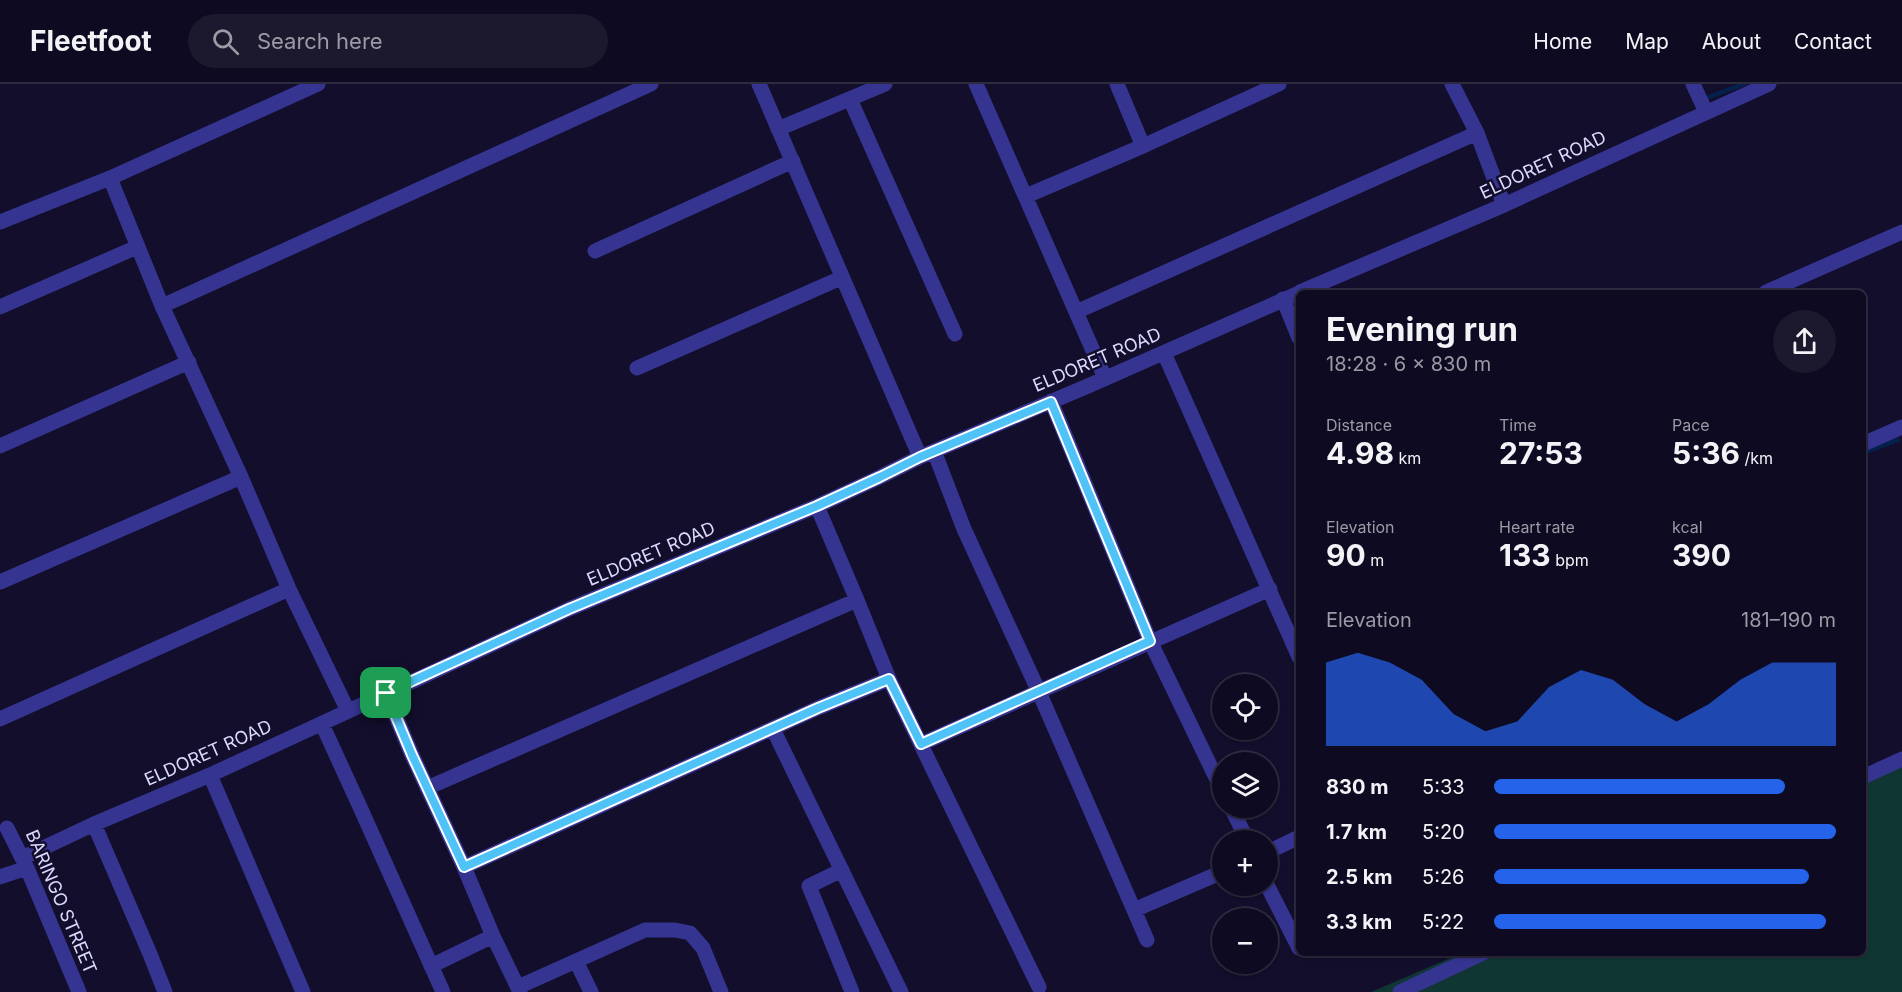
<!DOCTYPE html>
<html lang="en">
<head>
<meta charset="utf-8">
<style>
  body { margin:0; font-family:Inter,sans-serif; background:#1c182e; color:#f1f3f6; height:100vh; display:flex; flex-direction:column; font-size:22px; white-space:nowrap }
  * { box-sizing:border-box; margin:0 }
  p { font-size:20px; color:#9b9aa5 }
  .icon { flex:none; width:33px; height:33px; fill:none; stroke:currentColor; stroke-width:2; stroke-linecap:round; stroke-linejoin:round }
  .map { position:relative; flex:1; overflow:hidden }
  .panel { position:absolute; left:1296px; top:206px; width:570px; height:666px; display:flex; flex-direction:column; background:#0e0a21; border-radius:9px; box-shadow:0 2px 4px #0004,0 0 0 2px #2e2b3f }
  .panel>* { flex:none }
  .buttons { position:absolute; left:1212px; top:590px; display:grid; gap:12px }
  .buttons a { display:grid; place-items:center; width:66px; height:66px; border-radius:50%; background:#0e0a21; box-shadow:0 2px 4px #0004,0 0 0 2px #2e2b3f; font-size:30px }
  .pin { position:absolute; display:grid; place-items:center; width:51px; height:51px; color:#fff; margin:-26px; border-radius:12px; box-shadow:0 3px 9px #0006 }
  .round { display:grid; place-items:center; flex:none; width:63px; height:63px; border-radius:32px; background:#1c182e }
  .overview { display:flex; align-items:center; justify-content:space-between; height:102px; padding:0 30px }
  h1 { font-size:33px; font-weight:700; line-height:45px }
  .metrics { display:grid; grid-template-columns:repeat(3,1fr); gap:9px; height:102px; padding:6px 30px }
  .metrics div { display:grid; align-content:center }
  .metrics b { font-size:30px; font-weight:700 }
  .metrics small { font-size:16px; font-weight:400 }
  .metrics p { font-size:16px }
  .chart { height:168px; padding:12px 30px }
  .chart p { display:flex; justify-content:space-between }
  .chart svg { width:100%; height:108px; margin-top:6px; fill:#2563eb; opacity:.7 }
  ul { padding:0 30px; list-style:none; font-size:20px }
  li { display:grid; grid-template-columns:96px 72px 1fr; align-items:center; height:45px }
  li i { height:15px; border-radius:8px; background:#2563eb }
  header { display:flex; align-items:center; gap:36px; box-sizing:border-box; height:84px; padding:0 30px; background:#0e0a21; border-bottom:2px solid #2e2b3f }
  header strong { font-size:28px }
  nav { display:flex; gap:33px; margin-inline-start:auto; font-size:21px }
  .search { width:420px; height:54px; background:#1c182e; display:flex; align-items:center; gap:15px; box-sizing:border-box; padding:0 21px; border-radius:33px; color:#9b9aa5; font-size:22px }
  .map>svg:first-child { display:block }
</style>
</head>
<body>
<header>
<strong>Fleetfoot</strong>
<div class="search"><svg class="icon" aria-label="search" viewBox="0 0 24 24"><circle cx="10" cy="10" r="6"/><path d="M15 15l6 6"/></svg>Search here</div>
<nav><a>Home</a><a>Map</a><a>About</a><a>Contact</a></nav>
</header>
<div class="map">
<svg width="1902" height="908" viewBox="0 0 1902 908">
  <rect width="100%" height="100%" fill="#120e2c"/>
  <path fill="#103634" d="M1902,678V908H1371L1462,869L1863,868V694Z"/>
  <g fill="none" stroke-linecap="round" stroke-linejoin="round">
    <path stroke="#04214e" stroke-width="4.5" d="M1709,13L1744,0
      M1863,369L1898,356"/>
    <path stroke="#353490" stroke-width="15" d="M759,0L920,373
      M976,0L1105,294
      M1117,0L1143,62
      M1452,0L1477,49L1504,121
      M1693,0L1706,28
      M850,15L955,250
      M778,45L885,0
      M110,94L162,222L241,393L289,505L348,627
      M1026,112L1143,62L1279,0
      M0,138L110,94L318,0
      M595,167L793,77
      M1300,208L1504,121L1769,0
      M1766,208L1902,148
      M1283,215L1299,254
      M162,222L651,0
      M0,223L137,163
      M1076,228L1477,49
      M1164,269L1299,573
      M637,284L841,194
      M1051,317L1150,557L1222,706
      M1863,360L1902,343
      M0,362L189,278
      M934,367L964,445L1039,608L1147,856
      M0,498L241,393
      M857,516L889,595L1039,903
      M386,609L412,671L464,783L493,852L520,908
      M0,635L289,505
      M322,640C363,729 403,818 443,908
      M773,645L901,908
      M921,660L1270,505
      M210,691L303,908
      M1863,693L1902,675
      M427,704L857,516L817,422
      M1231,723L1247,756
      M94,740L150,870L165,908
      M7,744L27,784L79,908
      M1268,768L1299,753
      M22,774L94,740L210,691L569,525L817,422L880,393L920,373L1088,302L1299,209
      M464,783L818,624L889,595
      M842,786L809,802L852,908
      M0,793L27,784
      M1267,801L1299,864
      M1134,826L1222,788
      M576,877L591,908
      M431,882L493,852
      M518,903L645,846H675L690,849L703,864L721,908
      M1400,908L1485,868"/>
  </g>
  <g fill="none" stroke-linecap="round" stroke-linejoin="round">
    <g stroke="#fff" stroke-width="12">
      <path id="route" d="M1051,318L1150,557L921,660L889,595L818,624L464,783L412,671L386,609L569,525L817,422L880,393L920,373Z"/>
    </g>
    <use href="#route" stroke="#4fc3f7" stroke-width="8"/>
  </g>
  <g text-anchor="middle" stroke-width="5" stroke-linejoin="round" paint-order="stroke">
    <g font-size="18" fill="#dcd9ff" stroke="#120e2c">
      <text transform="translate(1543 81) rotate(-25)" y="6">ELDORET ROAD</text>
      <text transform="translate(1097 276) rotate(-23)" y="6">ELDORET ROAD</text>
      <text transform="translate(651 470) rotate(-23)" y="6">ELDORET ROAD</text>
      <text transform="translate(208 669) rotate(-24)" y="6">ELDORET ROAD</text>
      <text transform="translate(61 818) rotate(67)" y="6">BARINGO STREET</text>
    </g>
  </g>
</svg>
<div class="buttons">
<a><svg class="icon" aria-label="locate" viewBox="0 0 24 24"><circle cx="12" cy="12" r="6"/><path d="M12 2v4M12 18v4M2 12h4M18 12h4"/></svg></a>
<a><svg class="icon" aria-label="layers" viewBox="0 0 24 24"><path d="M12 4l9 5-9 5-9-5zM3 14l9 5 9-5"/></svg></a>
<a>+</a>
<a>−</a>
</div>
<div class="pin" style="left:386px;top:609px;background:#1e9e55"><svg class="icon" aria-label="arrive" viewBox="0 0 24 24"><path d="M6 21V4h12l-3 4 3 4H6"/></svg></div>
<section class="panel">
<div class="overview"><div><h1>Evening run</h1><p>18:28 · 6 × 830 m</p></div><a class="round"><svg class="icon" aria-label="share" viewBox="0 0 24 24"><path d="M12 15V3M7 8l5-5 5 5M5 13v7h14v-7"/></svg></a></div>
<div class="metrics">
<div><p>Distance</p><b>4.98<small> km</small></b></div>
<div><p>Time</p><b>27:53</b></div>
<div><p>Pace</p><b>5:36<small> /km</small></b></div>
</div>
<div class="metrics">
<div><p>Elevation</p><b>90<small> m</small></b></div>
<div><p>Heart rate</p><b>133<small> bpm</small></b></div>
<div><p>kcal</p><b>390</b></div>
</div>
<div class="chart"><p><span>Elevation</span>181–190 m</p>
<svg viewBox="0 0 160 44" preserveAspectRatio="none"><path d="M0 44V10L10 6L20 10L30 17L40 31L50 38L60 34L70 20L80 13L90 17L100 27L110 34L120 27L130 17L140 10L150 10L160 10V44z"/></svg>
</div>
<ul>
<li><b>830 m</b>5:33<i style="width:85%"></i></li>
<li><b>1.7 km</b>5:20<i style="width:100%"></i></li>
<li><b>2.5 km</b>5:26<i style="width:92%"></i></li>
<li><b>3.3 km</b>5:22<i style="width:97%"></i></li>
</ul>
</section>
</div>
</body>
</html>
